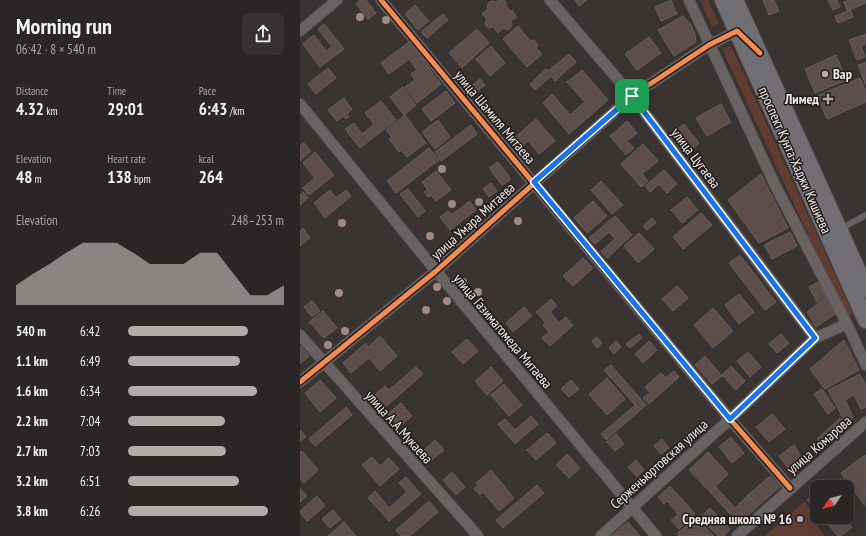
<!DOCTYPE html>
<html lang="en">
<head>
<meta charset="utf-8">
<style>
  body { margin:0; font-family:"PT Sans Narrow",sans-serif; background:#373232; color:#f1f3f6; height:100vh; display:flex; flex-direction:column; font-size:15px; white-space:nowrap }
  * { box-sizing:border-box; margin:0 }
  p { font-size:13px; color:#a6a5a7 }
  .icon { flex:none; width:22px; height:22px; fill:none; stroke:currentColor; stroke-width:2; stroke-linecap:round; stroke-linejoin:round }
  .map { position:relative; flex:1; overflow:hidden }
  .sheet { display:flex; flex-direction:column; background:#2b2626; width:300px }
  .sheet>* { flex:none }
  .needle { width:26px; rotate:235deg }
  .tools { position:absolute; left:510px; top:480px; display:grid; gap:8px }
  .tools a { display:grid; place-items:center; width:44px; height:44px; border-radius:8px; background:#2b2626; box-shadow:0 4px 16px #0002,0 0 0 1px #474343; font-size:20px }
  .pin { position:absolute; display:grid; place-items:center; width:34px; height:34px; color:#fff; margin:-17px; border-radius:8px; box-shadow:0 2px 6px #0006 }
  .round { display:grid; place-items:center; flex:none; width:42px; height:42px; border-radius:8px; background:#373232 }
  .overview { display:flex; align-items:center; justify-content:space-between; height:68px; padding:0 16px }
  h1 { font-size:22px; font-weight:800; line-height:30px }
  .figures { display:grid; grid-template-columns:repeat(3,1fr); gap:6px; height:68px; padding:4px 16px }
  .figures div { display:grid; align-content:center }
  .figures b { font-size:17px; font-weight:800 }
  .figures small { font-size:11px; font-weight:400 }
  .figures p { font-size:11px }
  .chart { height:112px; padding:8px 16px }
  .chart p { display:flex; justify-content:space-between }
  .chart svg { width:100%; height:72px; margin-top:4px; fill:#b3acaa; opacity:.7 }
  ul { padding:0 16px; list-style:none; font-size:13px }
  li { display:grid; grid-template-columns:64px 48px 1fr; align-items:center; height:30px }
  li i { height:10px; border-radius:5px; background:#b3acaa }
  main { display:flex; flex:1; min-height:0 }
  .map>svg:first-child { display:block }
</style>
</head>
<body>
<main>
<section class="sheet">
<div class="overview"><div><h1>Morning run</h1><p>06:42 · 8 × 540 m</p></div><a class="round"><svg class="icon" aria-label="share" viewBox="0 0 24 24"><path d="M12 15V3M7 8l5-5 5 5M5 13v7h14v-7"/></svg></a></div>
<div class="figures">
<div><p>Distance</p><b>4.32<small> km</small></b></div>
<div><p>Time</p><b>29:01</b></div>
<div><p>Pace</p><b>6:43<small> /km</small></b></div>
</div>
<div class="figures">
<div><p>Elevation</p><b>48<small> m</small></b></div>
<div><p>Heart rate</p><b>138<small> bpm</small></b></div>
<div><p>kcal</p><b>264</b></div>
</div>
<div class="chart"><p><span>Elevation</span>248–253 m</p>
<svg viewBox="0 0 160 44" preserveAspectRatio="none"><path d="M0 44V32L10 25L20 19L30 12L40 6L50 6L60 6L70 12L80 19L90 19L100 19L110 12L120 12L130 25L140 38L150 38L160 32V44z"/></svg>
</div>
<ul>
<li><b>540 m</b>6:42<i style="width:77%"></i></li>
<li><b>1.1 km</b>6:49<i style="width:72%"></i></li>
<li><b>1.6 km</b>6:34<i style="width:83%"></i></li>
<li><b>2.2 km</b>7:04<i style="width:62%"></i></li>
<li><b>2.7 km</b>7:03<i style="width:63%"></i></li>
<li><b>3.2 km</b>6:51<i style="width:71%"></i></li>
<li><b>3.8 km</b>6:26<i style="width:90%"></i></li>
</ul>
</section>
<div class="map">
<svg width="566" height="536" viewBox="0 0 566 536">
  <rect width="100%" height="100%" fill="#393332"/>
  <path fill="#603d32" d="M400,0H408L419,23L412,27Z
    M431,46L553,314L546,317L422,49Z
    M505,501L524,536H465Z"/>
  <path fill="#5d4e49" stroke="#635e5c" d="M60,0H66L76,13L68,19L56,4Z
    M199,0H204L207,4L205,5L211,12L212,10L217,17L211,21L212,25L210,28L207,30L203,28L198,33L193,27L189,28L186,26L185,23L187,19L182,14L188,9L187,5L189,2L193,1L196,2Z
    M275,0H287L279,6Z
    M371,0L377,14L361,21L355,7Z
    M463,0H474L479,11L469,15Z
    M528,0H537L540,7L533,10Z
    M549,0H566V3L547,11L544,2Z
    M115,5L129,21L118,30L105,14Z
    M551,10L553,17L538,23L535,16Z
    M143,14L148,20L127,38L121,32Z
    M383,16L391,25L395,34L396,42L374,56L358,30Z
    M24,24L44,49L20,67L3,44L14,35L26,51L32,47L18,29Z
    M218,26L230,41L234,40L238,45L236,48L242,54L227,67L203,39Z
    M177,29L189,43L162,68L149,53Z
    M566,34V44L561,46L565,57L557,60L549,40Z
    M349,37L361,53L337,70L325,54Z
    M109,42L141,84L117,103L105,87L115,80L111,74L117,70L109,59L89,74L81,63Z
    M191,46L205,63L190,76L176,59Z
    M269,54L276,62L255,81L251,76L235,90L230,84L246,69L248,71Z
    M536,55L546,80L515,93L505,69Z
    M566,62V86L558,65Z
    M28,68L36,78L16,94L8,84Z
    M282,70L308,100L269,134L243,103L252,94L270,115L285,102L267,82Z
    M560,78L566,92V102L527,119L517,96Z
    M180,79L185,85L174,94L169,88Z
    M103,87L116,105L104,115L90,97Z
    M146,91L155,103L131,121L122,109Z
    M44,98L52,109L47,114L49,117L46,119L43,116L37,121L28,110Z
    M81,101L96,120L60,148L45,129L54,123L62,134L74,124L65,113Z
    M421,104L431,122L407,136L396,118Z
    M105,115L126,143L107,157L101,150L99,152L89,139L92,137L86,130Z
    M236,119L255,141L239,154L228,141L219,149L211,141Z
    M138,120L150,137L135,149L122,132Z
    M327,121L337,133L327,141L334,148L326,155L310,136Z
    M384,124L399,143L392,149L376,130Z
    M171,125L177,134L141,161L135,152Z
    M4,143L11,151L0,161V146Z
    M343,144L358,161L342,174L348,181L341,187L321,164Z
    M129,148L139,160L96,193L87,181Z
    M15,152L34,175L9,195L3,188L15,178L3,163Z
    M198,162L211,179L202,185L189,168Z
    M364,170L377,184L367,193L359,184L350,192L345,186Z
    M136,171L151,190L136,201L131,195L128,197L124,192L127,189L122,182Z
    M461,174L488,228L459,243L428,200Z
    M301,181L323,205L312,214L291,190Z
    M191,183L197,191L189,197L183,189Z
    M108,189L125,211L118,217L100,194Z
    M30,190L36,198L46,190L51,196L25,218L14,203Z
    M3,192L8,198L0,205V195Z
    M387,197L398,210L382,223L371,210Z
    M170,201L176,210L150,230L140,217L148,211L151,215Z
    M293,201L307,216L287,233L274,218Z
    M401,213L412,225L383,249L373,237Z
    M315,216L332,235L307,258L301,251L315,239L309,232L295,244L289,238Z
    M352,218L356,223L347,230L343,226Z
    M3,228L10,238L0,246V231Z
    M490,232L497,246L472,259L464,245Z
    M339,233L354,249L338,263L324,246Z
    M440,255L476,302L465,310L429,263Z
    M283,258L293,268L273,286L263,276Z
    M518,282L535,314L516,327L507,312L518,304L509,287Z
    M377,286L388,298L373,311L362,299Z
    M439,294L454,312L439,324L425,305Z
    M251,299L257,306L250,312L259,323L266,317L273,325L250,346L242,338L249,332L243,325L246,323L236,312Z
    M12,301L20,311L12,317L4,307Z
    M224,307L232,316L213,332L206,323Z
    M413,308L433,331L413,348L394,325Z
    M23,311L37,328L24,338L9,322Z
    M339,334L342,338L330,348L326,344Z
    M481,334L489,343L477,353L469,344Z
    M80,336L97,356L80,371L69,358L51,373L43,363L66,343L68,347Z
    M297,337L302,343L297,348L292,341Z
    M167,339L178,351L163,364L152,352Z
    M544,340L559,370L525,389L510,369Z
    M316,341L321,347L314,354L309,348Z
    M349,341L357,350L343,363L335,354Z
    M1,346L9,356L0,364V347Z
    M448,352L461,367L450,377L437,361Z
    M405,356L422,376L412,384L395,365Z
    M311,365L346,405L306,440L301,434L335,405L304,370Z
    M431,366L445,381L436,390L422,375Z
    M116,367L123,374L82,410L71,398L85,386L89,390Z
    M191,367L203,381L187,395L175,381Z
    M374,371L379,377L349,404L343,398L350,393L345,387L361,373L366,378Z
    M560,374L566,385V407L561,409L554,395L545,400L553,417L545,422L528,390Z
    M307,378L325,399L307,415L289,394Z
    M20,380L36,398L20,412L5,393Z
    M271,380L279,389L269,397L261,389Z
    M204,384L222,405L209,416L191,395Z
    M522,389L535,408L528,414L514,394Z
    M101,403L112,416L99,427L88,414Z
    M46,407L52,415L15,446L9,439Z
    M472,414L485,429L469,442L456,427Z
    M231,416L238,424L215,444L198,424L205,419L215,430Z
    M540,418L547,426L524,447L517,439Z
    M0,430L6,437L0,441Z
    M247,433L256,443L236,460L227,450Z
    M316,434L324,444L315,451L307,442Z
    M431,437L444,453L432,463L419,447Z
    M362,439L369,448L361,454L354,446Z
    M135,440L144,450L129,462L121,453Z
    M494,445L502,458L488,468L479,456Z
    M2,451L18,470L4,483L0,478V452Z
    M408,452L428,474L410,492L389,470Z
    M267,454L280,468L269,478L256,465Z
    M565,455L566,456L565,506L541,473Z
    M72,457L80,466L89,458L99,469L80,486L62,465Z
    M336,460L344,470L337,477L328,467Z
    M191,470L214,498L199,511L183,492L180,495L174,489L178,485L176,483Z
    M152,472L165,487L156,495L143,480Z
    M470,476L480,487L458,506L448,495Z
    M106,477L121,494L89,521L68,498L75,491L89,508L107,492L99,483Z
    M237,485L244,493L203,528L196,520Z
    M370,486L395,514L379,529L371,520L378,514L367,501L364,504L358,497Z
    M416,487L435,508L448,495L458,506L439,524L410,492Z
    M0,488L7,496L0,502Z
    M517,492V506L514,508L507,500Z
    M17,496L25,506L7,521L0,513V511Z
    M129,501L138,512L110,536H101L96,530Z
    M410,508L430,529L424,536H418L400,518Z
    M33,510L41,519L30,528L22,519Z
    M396,517L414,536H380L377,534Z
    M521,517H543L552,527L541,536H538Z
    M44,522L56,536H41L40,534L38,536H28Z
    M328,522L340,536H311Z"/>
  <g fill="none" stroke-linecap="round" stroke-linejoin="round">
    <g stroke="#575251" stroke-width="7">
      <path id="lane" d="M542,228L566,215"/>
    </g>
    <g stroke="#575251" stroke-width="12">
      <path id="street" d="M81,0L430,419L490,488
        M250,0L332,96L515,338
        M389,0L475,185L547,324L566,365
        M0,31L37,0
        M0,104L136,271L356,536
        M0,335L178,536
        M0,382L136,271L332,96L409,45L437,31L441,35
        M301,536L430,419L515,338L547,324
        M437,536L566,422"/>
    </g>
    <g stroke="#575251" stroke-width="18">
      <path id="primary" d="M423,0L566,320
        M435,0L566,289"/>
    </g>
    <use href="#lane" stroke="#686362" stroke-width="5"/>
    <use href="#street" stroke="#686362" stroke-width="10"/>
    <use href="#primary" stroke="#716e74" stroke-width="16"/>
    <g stroke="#201b19" stroke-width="8">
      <path id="cycleway" d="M81,0L430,419L490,488
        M0,382L136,271L332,96L409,45L437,31L460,53"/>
    </g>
    <use href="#cycleway" stroke="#f68b52" stroke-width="5"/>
  </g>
  <g fill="#a28981">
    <circle cx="60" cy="17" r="4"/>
    <circle cx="86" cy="20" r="4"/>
    <circle cx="142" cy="169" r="4"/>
    <circle cx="179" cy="202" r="4"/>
    <circle cx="152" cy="204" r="4"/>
    <circle cx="218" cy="221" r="4"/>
    <circle cx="42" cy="223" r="4"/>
    <circle cx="130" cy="236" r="4"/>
    <circle cx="163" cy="282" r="4"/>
    <circle cx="137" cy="287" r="4"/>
    <circle cx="178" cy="292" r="4"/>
    <circle cx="39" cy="293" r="4"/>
    <circle cx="147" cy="301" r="4"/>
    <circle cx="126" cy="310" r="4"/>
    <circle cx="45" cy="331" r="4"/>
    <circle cx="28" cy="345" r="4"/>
  </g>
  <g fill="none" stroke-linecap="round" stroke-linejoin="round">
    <g stroke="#fff" stroke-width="8">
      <path id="route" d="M332,96L515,338L430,419L234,182Z"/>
    </g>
    <use href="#route" stroke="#1a73e8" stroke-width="5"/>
  </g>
  <g fill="#b3acaa" stroke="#201b19" stroke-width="1.5">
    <circle cx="525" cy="74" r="4"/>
    <path d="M526 93h4v4h4v4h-4v4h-4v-4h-4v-4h4z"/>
    <circle cx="500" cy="519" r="4"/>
  </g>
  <g text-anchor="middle" stroke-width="3" stroke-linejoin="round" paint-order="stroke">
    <g font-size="14" font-weight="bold" fill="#f4edeb" stroke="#201b19" text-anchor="end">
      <text x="533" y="79" text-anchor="start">Вар</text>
      <text x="519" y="104">Лимед</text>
      <text x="492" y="524">Средняя школа № 16</text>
    </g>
    <g font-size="14" fill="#f4edeb" stroke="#201b19">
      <text transform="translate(195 117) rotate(50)" y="5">улица Шамиля Митаева</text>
      <text transform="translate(396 158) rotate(53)" y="5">улица Цугаева</text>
      <text transform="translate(495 160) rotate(66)" y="5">проспект Кунта-Хаджи Кишиева</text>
      <text transform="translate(173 221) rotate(-42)" y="5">улица Умара Митаева</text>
      <text transform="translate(203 331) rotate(50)" y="5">улица Газимагомеда Митаева</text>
      <text transform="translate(99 427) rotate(48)" y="5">улица А.А.Мукаева</text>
      <text transform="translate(519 445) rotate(-41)" y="5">улица Комарова</text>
      <text transform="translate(359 464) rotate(-42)" y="5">Серженьюртовская улица</text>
    </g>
  </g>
</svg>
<div class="tools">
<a><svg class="needle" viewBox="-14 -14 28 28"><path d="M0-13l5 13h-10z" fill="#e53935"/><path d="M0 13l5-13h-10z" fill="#a6a5a7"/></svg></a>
</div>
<div class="pin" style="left:332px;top:96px;background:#1e9e55"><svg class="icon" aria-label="arrive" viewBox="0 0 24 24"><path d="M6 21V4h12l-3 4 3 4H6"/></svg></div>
</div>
</main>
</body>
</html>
